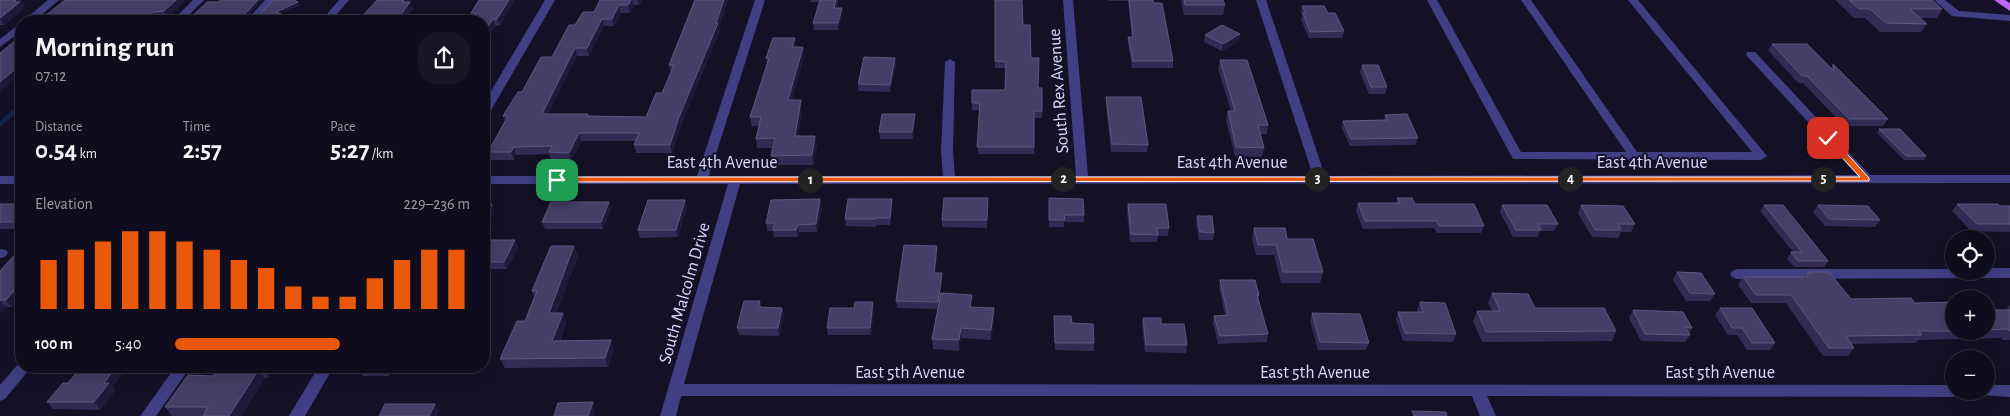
<!DOCTYPE html>
<html lang="en">
<head>
<meta charset="utf-8">
<style>
  body { margin:0; font-family:"Alegreya Sans",sans-serif; background:#181626; color:#f1f3f6; height:100vh; display:flex; flex-direction:column; font-size:19px; white-space:nowrap }
  * { box-sizing:border-box; margin:0 }
  p { font-size:16px; color:#9b9ca4 }
  .icon { flex:none; width:28px; height:28px; fill:none; stroke:currentColor; stroke-width:2; stroke-linecap:round; stroke-linejoin:round }
  .map { position:relative; flex:1; overflow:hidden }
  .drawer { position:absolute; left:15px; top:15px; width:475px; height:358px; display:flex; flex-direction:column; background:#0f0d1d; border-radius:20px; box-shadow:0 5px 20px #0002,0 0 0 1px #2f2d3b }
  .drawer>* { flex:none }
  .controls { position:absolute; left:1945px; top:230px; display:grid; gap:10px }
  .controls a { display:grid; place-items:center; width:50px; height:50px; border-radius:50%; background:#0f0d1d; box-shadow:0 5px 20px #0002,0 0 0 1px #2f2d3b; font-size:25px }
  .pin { position:absolute; display:grid; place-items:center; width:42px; height:42px; color:#fff; margin:-21px; border-radius:10px; box-shadow:0 2px 8px #0006 }
  .km { position:absolute; width:25px; height:25px; margin:-12px; border-radius:50%; background:#222; color:#fff; font-size:14px; line-height:25px; text-align:center }
  .round { display:grid; place-items:center; flex:none; width:52px; height:52px; border-radius:20px; background:#181626 }
  .headline { display:flex; align-items:center; justify-content:space-between; height:85px; padding:0 20px }
  h1 { font-size:28px; font-weight:700; line-height:38px }
  .figures { display:grid; grid-template-columns:repeat(3,1fr); gap:8px; height:85px; padding:5px 20px }
  .figures div { display:grid; align-content:center }
  .figures b { font-size:25px; font-weight:700 }
  .figures small { font-size:14px; font-weight:400 }
  .figures p { font-size:14px }
  .chart { height:140px; padding:10px 20px }
  .chart p { display:flex; justify-content:space-between }
  .chart svg { width:100%; height:90px; margin-top:5px; stroke:#ea580c; stroke-width:6 }
  ul { padding:0 20px; list-style:none; font-size:16px }
  li { display:grid; grid-template-columns:80px 60px 1fr; align-items:center; height:38px }
  li i { height:12px; border-radius:6px; background:#ea580c }
  .map>svg:first-child { display:block }
</style>
</head>
<body>
<div class="map">
<svg width="2010" height="416" viewBox="0 0 2010 416">
  <rect width="100%" height="100%" fill="#141127"/>
  <g fill="none" stroke-linecap="round" stroke-linejoin="round">
    <path stroke="#11274a" stroke-width="4.5" d="M0,124L21,106"/>
    <path fill="#413e83" fill-rule="evenodd" d="M48,0H59L34,21H23Z
      M193,0H204L183,21H172Z
      M265,0H275L256,21H246Z
      M339,0H349L331,21H321Z
      M545,0H555L490,112L484,115V103Z
      M755,0H765L709,176H943L941,152L945,62L950,59L955,62L953,152L955,176H1076L1063,0H1073L1088,176H1313L1256,0H1266L1325,176L1857,175L1747,56L1746,54L1747,52H1755L1870,175H2010V183L740,184L684,384L1954,385V391H1961L1959,395L1954,397L1487,396L1496,416H1480L1472,396H681L676,416H660L728,184H484V176H697Z
      M1427,0H1437L1521,152H1626L1521,0H1531L1637,152H1752L1628,0H1638L1767,156L1761,160L1513,159Z
      M1934,0H1945L1959,11L2010,15V21L1952,16Z
      M21,23V31L0,47V39Z
      M0,176H21V184H0Z
      M0,249L6,250L8,253L5,257L0,258Z
      M1986,268H2010V278L1737,279L1732,277L1730,274L1732,271L1737,269H1954V271H1986Z
      M20,362L21,366H32L5,399L0,401V385Z
      M176,366H191L156,416H140Z
      M319,366H334L305,416H289Z
      M1986,385H2010V397L1981,395L1979,391H1986Z"/>
    <path fill="#c065f7" fill-rule="evenodd" d="M1994,0H2005L2010,3V11Z"/>
  </g>
  <path fill="#332b54" d="M0,0L24,4L23,5L25,8L4,25H0Z
    M412,0L410,2L413,9L404,21H358Z
    M479,0H515L500,25L495,26L484,44V21L473,17L471,13Z
    M600,0H642L639,5H634L630,13H621L614,26H604L589,56H577L548,114H588L589,116L646,117L662,93L671,72L669,65L695,0H728L719,26L720,30L681,125L672,153H636L634,145L636,141H582L571,161L551,160L549,154L516,155L514,160H491L488,152L505,121L503,116L552,57L575,25L594,12Z
    M810,0H839L836,8H842V15L838,30H814L813,23L819,2H810Z
    M995,0L1023,25L1038,88H1042V118H1034V154H978L979,110H972V103L1005,90L1006,68H995Z
    M1109,0H1153L1173,61V68H1132L1128,43V37H1132L1128,1H1109Z
    M1181,0H1223L1225,5L1223,15H1184Z
    M1836,0H1932L1942,9L1937,18H1920L1927,24L1921,32H1880L1865,18H1854L1836,1Z
    M185,1L168,18L39,21Z
    M1302,6L1328,13L1344,31L1342,38H1309L1301,20L1302,16L1301,12Z
    M1240,34L1239,41L1222,51L1204,42L1205,35Z
    M795,38L796,47L804,56L792,100L802,109L798,136L817,145L813,165H772L771,156L773,148H757L756,139L759,126H752L750,117L767,64L766,58Z
    M1772,44L1831,68L1833,64L1888,119L1883,126H1844L1803,83H1798L1768,50Z
    M1220,60L1268,125L1267,134H1260L1264,148L1262,157L1235,156L1226,120L1228,111H1231L1218,69Z
    M896,65L890,92L859,91L858,84Z
    M1362,65L1387,87L1385,94H1369L1360,72Z
    M1106,97L1148,145L1147,152H1111L1106,104Z
    M915,114V121L913,139H880L879,132Z
    M1385,115L1418,138L1415,145L1350,146L1342,128L1343,121L1384,120Z
    M1879,129L1926,156L1924,160H1904L1877,133Z
    M1049,198L1084,215V222H1064V227H1049Z
    M1397,198L1415,204L1484,226L1481,233H1437L1434,228L1363,229L1356,211L1358,203H1396Z
    M892,199V207L890,225H876V227L846,226L845,219Z
    M685,200L687,207L678,237L640,238L638,230Z
    M0,204H21V229H0Z
    M1128,204L1169,228L1168,236H1158L1157,242H1130L1127,211Z
    M1957,204L2010,206V232L1971,231L1952,211Z
    M1502,205L1558,224L1554,231H1540L1538,237H1513L1500,212Z
    M1581,205L1635,224L1631,232H1621L1618,238L1592,237L1578,213Z
    M1764,205L1828,261L1824,267H1794L1787,259L1791,252H1793L1760,211Z
    M1818,205L1880,220L1875,227L1825,226L1813,212Z
    M988,206L987,228L942,227V220Z
    M822,207L817,232H799L798,237H774L773,231H767L766,223Z
    M611,209L603,229H545L542,222Z
    M1197,216L1214,233L1213,240H1199L1196,223Z
    M1254,228L1287,239L1323,272L1320,283H1281L1274,255H1256L1252,238Z
    M515,240L518,248L507,269H484V251Z
    M937,246V253L935,273H942V280L940,301L972,307L994,318L991,340L961,338L959,351L933,349L932,339L938,309L897,308L896,301Z
    M21,248V297L12,307H6L0,313V271Z
    M578,256L556,313H563L566,323L560,341L614,350L608,367L505,368L500,359L525,321L535,298L532,291Z
    M1677,272L1715,294L1710,301H1686L1673,280Z
    M1809,272L1851,299L1915,303L1954,302V331H1986V310H2006L2010,305V340H2003L2001,338L1918,340L1915,343L1851,344L1854,348L1848,356H1823L1786,303H1751L1738,285L1743,277H1804L1806,274H1808Z
    M1220,280L1259,295L1258,300L1268,334L1267,342L1218,344L1213,323L1214,316L1225,315L1219,287Z
    M1492,293L1535,308L1616,331L1612,341L1482,342L1473,321L1477,311H1492L1488,303Z
    M760,301L761,307L782,308L784,315L779,336L739,335L737,328Z
    M1420,302L1456,334L1453,342L1403,341L1396,319L1398,312H1418L1417,310Z
    M854,308L874,309L871,335H828L827,328Z
    M1720,308L1775,343L1770,350H1747L1737,335H1728L1715,315Z
    M1633,310L1692,328L1689,333L1690,335L1685,342L1641,341L1629,318Z
    M1312,313L1369,343L1366,350H1318L1310,321Z
    M1054,316L1072,323L1094,343V351L1055,350Z
    M1143,318L1161,324L1187,345L1186,353L1145,352L1142,325Z
    M82,366H128L112,387L115,391L100,410L53,409L47,402L68,383Z
    M276,366L268,378H265L241,416H172L165,407L213,376Z
    M360,366H395L389,376H363L359,369Z"/>
  <path fill="#1f193a" d="M16,0H21L24,4L23,5L25,8L4,25L0,18Z
    M176,0H184L185,1L168,18L164,11Z
    M258,0H262L245,20L243,19V16Z
    M404,0H412L405,9L402,2Z
    M509,0H515L500,25L497,19Z
    M631,0H632L634,5L630,13L628,5Z
    M638,0H642L639,5Z
    M724,0H728L719,26L720,30L681,125L672,153L670,145L679,117Z
    M836,0H839L835,15L834,8Z
    M298,2L300,6L277,15L276,12Z
    M410,2L413,9L404,21H402L400,16Z
    M619,5L621,13L614,26L612,19Z
    M842,8V15L838,30V23Z
    M154,12L157,18L153,21H143Z
    M395,16L397,21H390Z
    M493,19L495,26L484,44V33Z
    M602,19L604,26L589,56L587,48Z
    M1240,34L1239,41L1222,51L1223,44Z
    M795,38L796,46L794,56L792,47Z
    M803,47L804,56L790,109L788,100Z
    M575,48L577,56L544,122L542,114Z
    M895,58L896,65L890,92V85Z
    M18,67L21,71V74L0,92V82Z
    M801,100L802,109L796,145L795,136Z
    M915,114V121L913,139L912,132Z
    M579,133L582,141L571,161L569,153Z
    M815,136L817,145L813,165L812,155Z
    M514,147L516,155L514,160L511,152Z
    M820,199L822,207L817,232L816,224Z
    M892,199V207L890,225V218Z
    M685,200L687,207L678,237L676,230Z
    M609,202L611,209L603,229L601,222Z
    M492,204L495,212L484,232V219Z
    M798,225L799,232L798,237L796,230Z
    M515,240L518,248L507,269L504,262Z
    M574,246L578,256L552,323L549,313Z
    M937,246V253L934,280V273Z
    M942,273V280L939,309L938,302Z
    M21,283V297L12,307L6,300Z
    M0,301L6,307L0,313Z
    M873,302L874,309L871,335L870,328Z
    M782,308L784,315L779,336L778,328Z
    M994,308V318L991,340V330Z
    M563,313L566,323L556,350L552,341Z
    M961,328V338L959,351V340Z
    M611,340L614,350L608,367L605,358Z
    M117,366H128L112,387L115,391L100,410L94,402L104,383Z
    M264,366H276L268,378L263,369Z
    M386,366H395L389,376L385,369Z
    M259,369L265,378L241,416H229Z
    M593,402L595,410L594,416H588Z
    M435,404L439,411L437,416H429Z"/>
  <path fill="#453e66" stroke="#5d567e" d="M0,0H16L14,2H20L0,18Z
    M65,0H176L164,11L154,12L143,21H39Z
    M221,0H258L243,16V19H256L273,0H294L298,2L276,12L281,14L278,15L285,19L280,21H187L207,2H218Z
    M377,0H404L402,2H410L400,16H395L390,21H358Z
    M479,0H509L497,19H493L484,33V21H470L476,13H471Z
    M600,0H631L628,5H619L612,19H602L587,48H575L542,114H588L587,116L646,117L656,93H662L674,65H669L695,0H724L716,23H718L679,117L670,145H634L639,133H579L569,153L549,152L552,146L514,147L511,152H488L508,116H503L518,92H522L541,57H552L569,25H575L583,12H594Z
    M820,0H836L834,8H842L838,23H813Z
    M995,0H1022L1023,25H1030L1031,58H1039L1038,88H1042V111H1034V147H977L980,103H972V90H1005L1006,62L995,61Z
    M1129,0H1153L1154,3H1162L1173,61H1133L1128,37H1133Z
    M1184,0H1223L1225,5H1185Z
    M1849,0H1932L1942,9H1910L1927,24L1886,23L1870,9H1859Z
    M1302,6H1324L1328,13H1335L1344,31L1310,32L1303,13H1306Z
    M1222,25L1240,34L1223,44L1205,35Z
    M21,36V67H18L0,82V53Z
    M773,38H795L792,47H803L788,100H801L795,136H815L812,155L771,156L775,138L756,139L761,117H750L769,58H766Z
    M1772,44H1807L1834,71L1833,64L1888,119H1849L1807,76H1802Z
    M864,57L895,58L890,85L858,84Z
    M1220,60H1247L1268,125H1258L1264,148L1236,147L1228,111H1235Z
    M1362,65H1378L1387,87H1371Z
    M1106,97H1141L1148,145L1112,144Z
    M882,114H915L912,132H879Z
    M1407,114L1418,138L1351,139L1343,121L1388,120L1385,115Z
    M1879,129H1900L1926,156H1906Z
    M944,198H988L987,220H942Z
    M1049,198L1083,199L1084,215H1064L1065,220H1049Z
    M1397,198H1412L1415,204H1474L1484,226H1439L1437,221H1365L1358,203H1400Z
    M820,199L816,224L798,225L796,230H773L775,223H766L771,200Z
    M848,199H892L890,218H875V219H845Z
    M648,200H685L676,230H638Z
    M551,202H609L601,222H542Z
    M0,204H21V222H0Z
    M484,204H492L484,219Z
    M1128,204H1166L1169,228H1157L1158,235L1131,234Z
    M1957,204H1998L2000,206H2010V224H1977Z
    M1502,205H1547L1558,224H1538L1541,230H1516Z
    M1581,205L1623,206L1635,224H1618L1621,230H1595Z
    M1764,205H1783L1828,261H1798L1791,252H1802Z
    M1818,205L1868,206L1880,220L1829,219Z
    M1197,216H1212L1214,233L1200,232Z
    M1254,228H1285L1287,239H1313L1323,272H1283L1276,245H1258Z
    M490,240H515L504,262H484V251Z
    M904,245L937,246L934,273H942L938,302L896,301Z
    M551,246H574L549,313H563L552,341L611,340L605,358L500,359L517,321H525L537,291H532Z
    M21,248V283L6,300H0V271Z
    M1677,272L1701,273L1715,294L1690,293Z
    M1809,272H1829L1851,299L1911,298L1915,303L1954,302V331H1919L1922,335L1846,336L1854,348H1829L1791,295H1756L1743,277H1808L1806,274H1810Z
    M1220,280H1255L1259,295H1257L1268,334L1220,336L1214,316L1228,315Z
    M941,293L972,295L970,307L994,308L991,330L961,328L959,340L932,339Z
    M1492,293L1528,294L1535,308H1604L1616,331L1486,332L1477,311H1500Z
    M744,301H760L758,307L782,308L778,328H737Z
    M855,302H873L870,328H827L830,308H854Z
    M1420,302L1445,303L1456,334L1405,333L1398,312H1423Z
    M1720,308H1752L1775,343H1752L1742,328H1732Z
    M1633,310L1683,312L1692,328L1685,327L1690,335L1645,334Z
    M1986,310H2010V331L2008,329L1986,330Z
    M1312,313L1360,314L1369,343L1320,342Z
    M1054,316H1071L1072,323L1093,324L1094,343H1055Z
    M1143,318H1161V324H1184L1187,345H1146Z
    M82,366H117L104,383H109L94,402H47L63,383H68Z
    M219,366H264L263,369H259L229,416H203L208,407H165L188,375L213,376Z
    M360,366H386L385,369H359Z
    M593,402L588,416H554L558,403Z
    M385,404H435L429,416H379Z
    M1412,411L1446,412L1447,416H1414Z"/>
  <path fill="#ea580c" stroke="#fff" d="M1825,136H1831L1869,178V181L557,182L553,180L557,177H1860L1825,139Z"/>
  <g text-anchor="middle" stroke-width="4" stroke-linejoin="round" paint-order="stroke">
    <g font-size="18" fill="#dcd8fd" stroke="#141127">
      <text transform="translate(1058 91) rotate(-94)" y="6">South Rex Avenue</text>
      <text x="722" y="168">East 4th Avenue</text>
      <text x="1232" y="168">East 4th Avenue</text>
      <text x="1652" y="168">East 4th Avenue</text>
      <text transform="translate(684 293) rotate(-74)" y="6">South Malcolm Drive</text>
      <text x="910" y="378">East 5th Avenue</text>
      <text x="1315" y="378">East 5th Avenue</text>
      <text x="1720" y="378">East 5th Avenue</text>
    </g>
  </g>
</svg>
<div class="controls">
<a><svg class="icon" aria-label="locate" viewBox="0 0 24 24"><circle cx="12" cy="12" r="6"/><path d="M12 2v4M12 18v4M2 12h4M18 12h4"/></svg></a>
<a>+</a>
<a>−</a>
</div>
<div class="pin" style="left:557px;top:180px;background:#1e9e55"><svg class="icon" aria-label="arrive" viewBox="0 0 24 24"><path d="M6 21V4h12l-3 4 3 4H6"/></svg></div>
<div class="pin" style="left:1828px;top:138px;background:#d93025"><svg class="icon" aria-label="check" viewBox="0 0 24 24"><path d="M5 12l5 5 9-10"/></svg></div>
<b class="km" style="left:810px;top:180px">1</b>
<b class="km" style="left:1063px;top:179px">2</b>
<b class="km" style="left:1317px;top:179px">3</b>
<b class="km" style="left:1570px;top:179px">4</b>
<b class="km" style="left:1823px;top:179px">5</b>
<section class="drawer">
<div class="headline"><div><h1>Morning run</h1><p>07:12</p></div><a class="round"><svg class="icon" aria-label="share" viewBox="0 0 24 24"><path d="M12 15V3M7 8l5-5 5 5M5 13v7h14v-7"/></svg></a></div>
<div class="figures">
<div><p>Distance</p><b>0.54<small> km</small></b></div>
<div><p>Time</p><b>2:57</b></div>
<div><p>Pace</p><b>5:27<small> /km</small></b></div>
</div>
<div class="chart"><p><span>Elevation</span>229–236 m</p>
<svg viewBox="0 0 160 44" preserveAspectRatio="none"><path d="M5 44V20M15 44V15M25 44V11M35 44V6M45 44V6M55 44V11M65 44V15M75 44V20M85 44V24M95 44V33M105 44V38M115 44V38M125 44V29M135 44V20M145 44V15M155 44V15"/></svg>
</div>
<ul>
<li><b>100 m</b>5:40<i style="width:56%"></i></li>
</ul>
</section>
</div>
</body>
</html>
